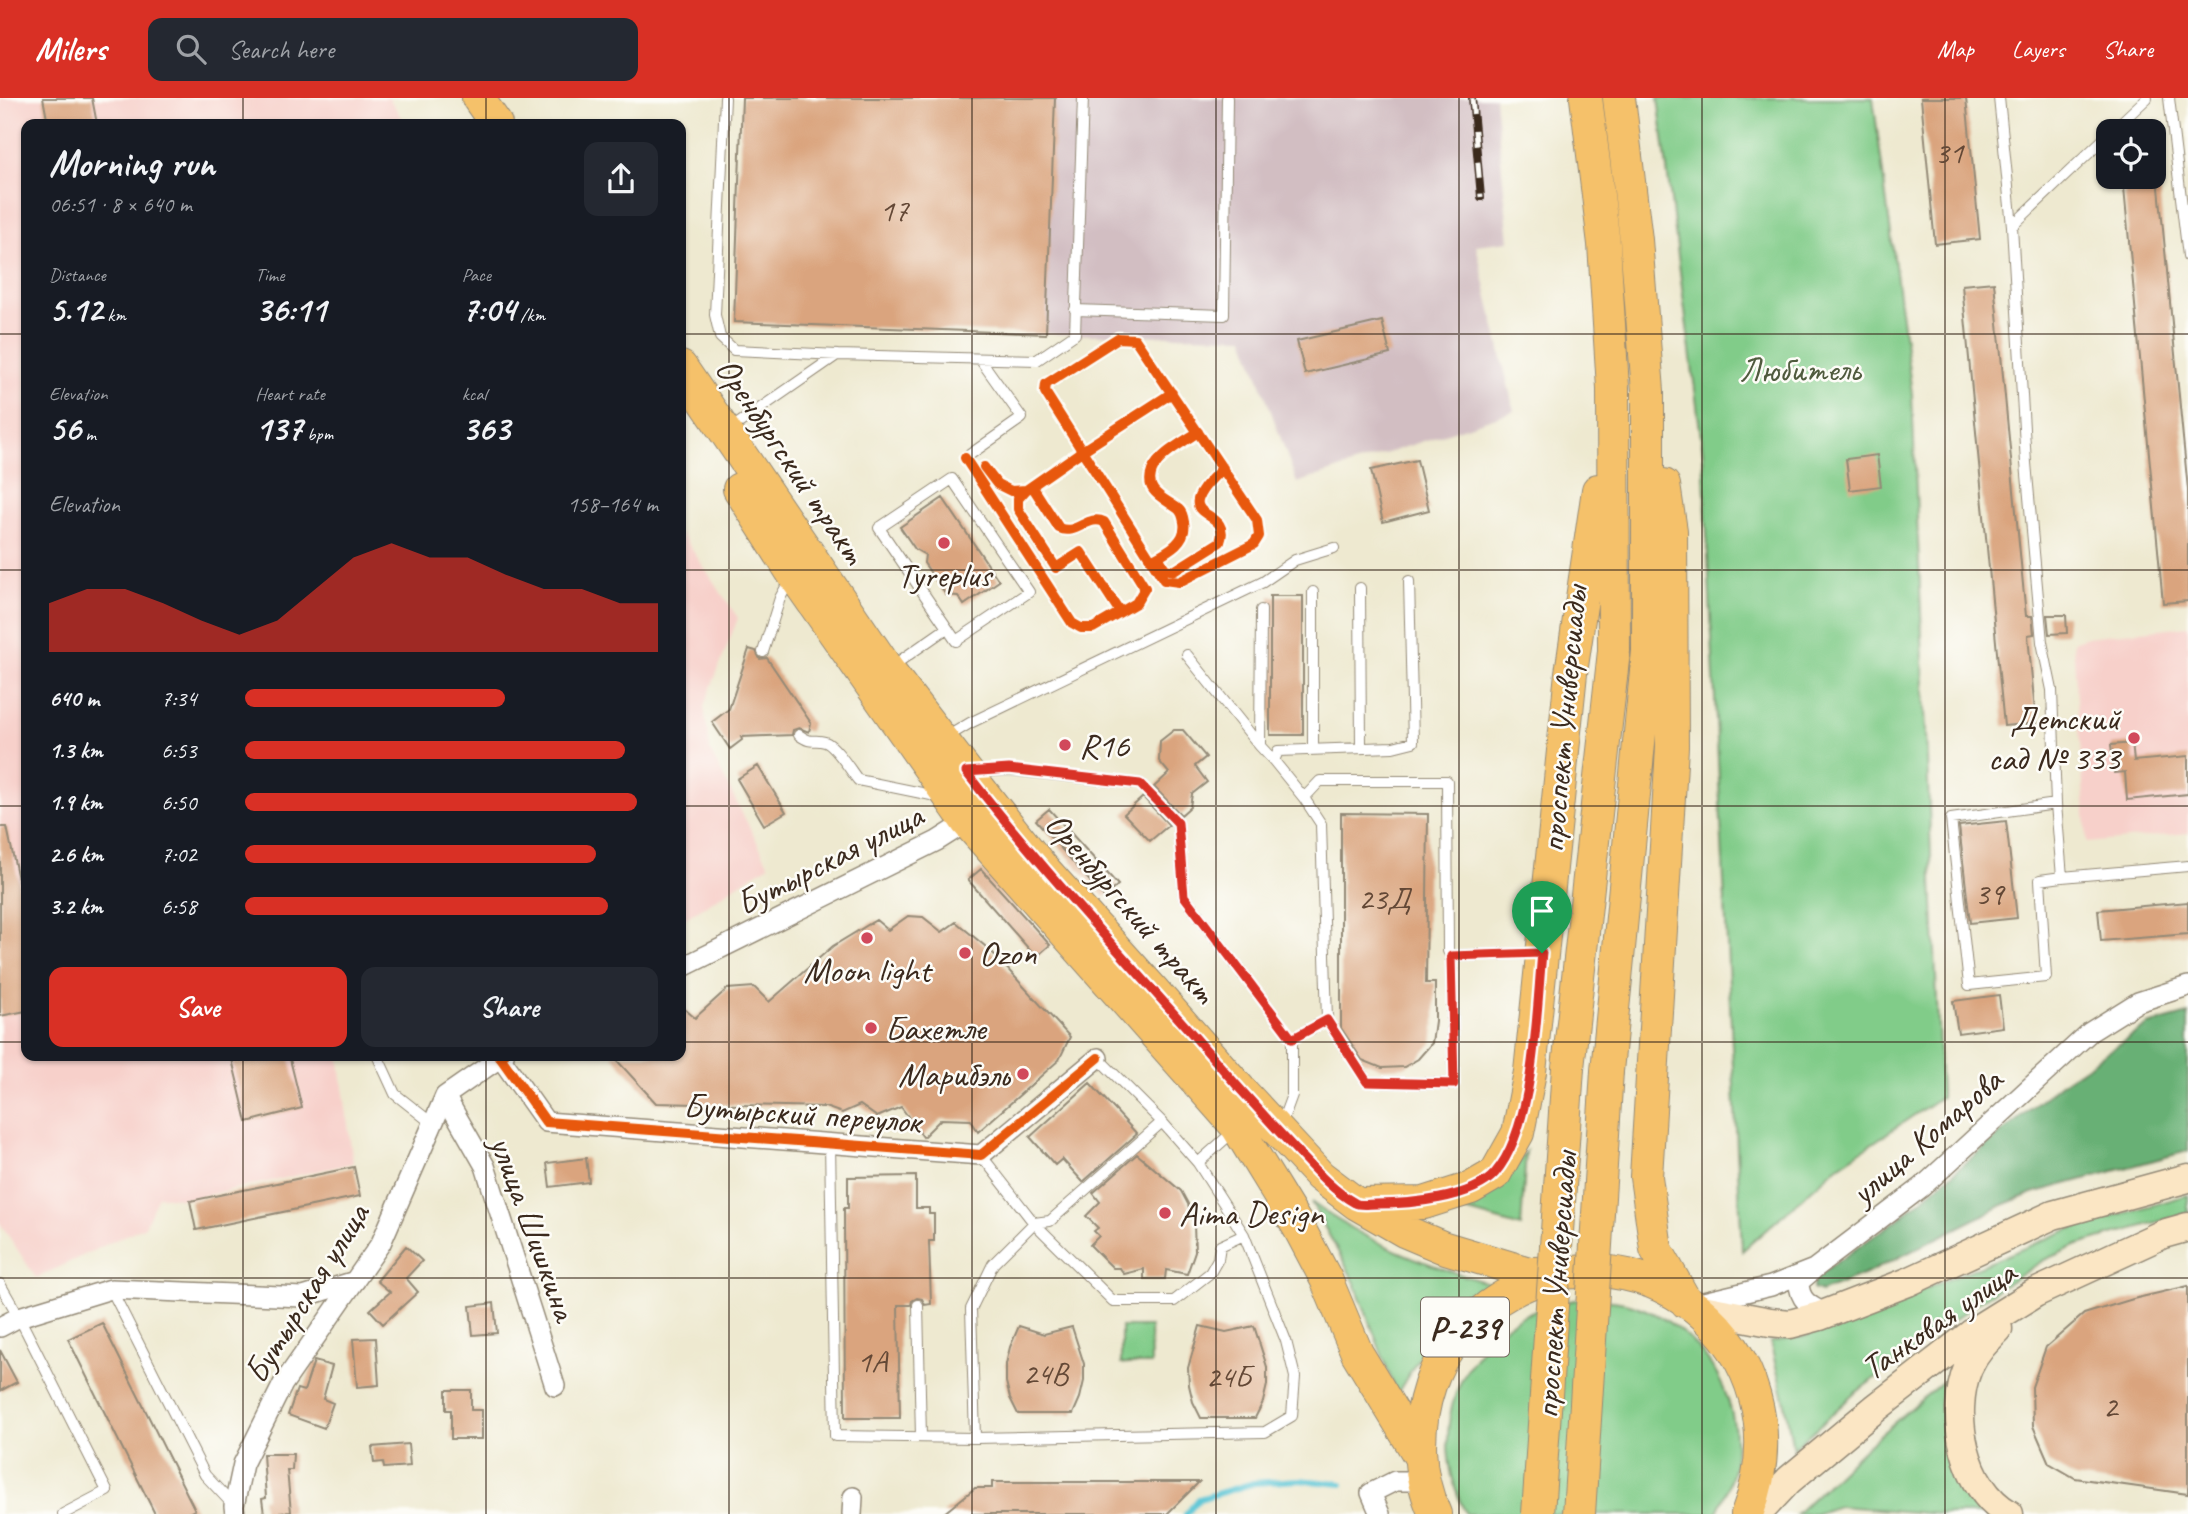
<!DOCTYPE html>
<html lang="en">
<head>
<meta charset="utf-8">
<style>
  body { margin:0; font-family:Caveat,sans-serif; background:#242831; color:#f1f3f6; height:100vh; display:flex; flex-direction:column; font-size:26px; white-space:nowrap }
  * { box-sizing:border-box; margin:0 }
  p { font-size:23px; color:#9ea1a6 }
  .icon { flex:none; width:38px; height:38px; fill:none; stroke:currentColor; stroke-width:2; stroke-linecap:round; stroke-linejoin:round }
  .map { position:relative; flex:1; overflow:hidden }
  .drawer { position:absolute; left:21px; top:21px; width:665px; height:942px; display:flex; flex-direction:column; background:#171b24; border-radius:14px; box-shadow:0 2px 5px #0004 }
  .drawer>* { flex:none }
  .buttons { position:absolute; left:2096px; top:21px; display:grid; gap:14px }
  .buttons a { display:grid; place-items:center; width:70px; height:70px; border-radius:14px; background:#171b24; box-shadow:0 2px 5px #0004; font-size:35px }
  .pin { position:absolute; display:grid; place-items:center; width:60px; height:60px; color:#fff; margin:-72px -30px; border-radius:50% 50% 50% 0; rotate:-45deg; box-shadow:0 0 7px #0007 }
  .pin .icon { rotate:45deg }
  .round { display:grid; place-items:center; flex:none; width:74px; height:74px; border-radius:14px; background:#242831 }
  .headline { display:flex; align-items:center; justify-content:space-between; height:119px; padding:0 28px }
  h1 { font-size:38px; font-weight:700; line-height:52px }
  .figures { display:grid; grid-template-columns:repeat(3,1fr); gap:10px; height:119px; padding:7px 28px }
  .figures div { display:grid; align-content:center }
  .figures b { font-size:35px; font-weight:700 }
  .figures small { font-size:19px; font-weight:400 }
  .figures p { font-size:19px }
  .chart { height:196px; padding:14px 28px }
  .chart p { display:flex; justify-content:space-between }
  .chart svg { width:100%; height:126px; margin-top:7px; fill:#d93025; opacity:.7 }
  .button { display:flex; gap:14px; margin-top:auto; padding:14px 28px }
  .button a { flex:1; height:80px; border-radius:14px; background:#d93025; color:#fff; font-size:28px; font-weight:700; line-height:80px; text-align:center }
  .button a+a { background:#242831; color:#f1f3f6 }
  ul { padding:0 28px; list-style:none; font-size:23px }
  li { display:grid; grid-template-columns:112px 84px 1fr; align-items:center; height:52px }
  li i { height:18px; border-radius:9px; background:#d93025 }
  header { display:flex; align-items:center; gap:42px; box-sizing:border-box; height:98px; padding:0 35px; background:#d93025; color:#fff }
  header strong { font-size:33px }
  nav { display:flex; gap:38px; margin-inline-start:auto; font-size:24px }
  .search { width:490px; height:63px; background:#242831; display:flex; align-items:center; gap:18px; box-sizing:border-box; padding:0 24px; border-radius:14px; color:#9ea1a6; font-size:26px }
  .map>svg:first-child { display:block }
</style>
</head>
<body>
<header>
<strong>Milers</strong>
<div class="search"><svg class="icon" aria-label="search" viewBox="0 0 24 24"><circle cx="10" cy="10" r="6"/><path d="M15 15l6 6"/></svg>Search here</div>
<nav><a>Map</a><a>Layers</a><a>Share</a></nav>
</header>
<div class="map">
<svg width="2188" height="1416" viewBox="0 0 2188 1416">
  <rect width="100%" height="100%" fill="#fdfcf7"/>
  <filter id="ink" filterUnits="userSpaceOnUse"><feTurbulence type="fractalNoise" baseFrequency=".0143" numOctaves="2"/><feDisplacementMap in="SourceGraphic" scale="14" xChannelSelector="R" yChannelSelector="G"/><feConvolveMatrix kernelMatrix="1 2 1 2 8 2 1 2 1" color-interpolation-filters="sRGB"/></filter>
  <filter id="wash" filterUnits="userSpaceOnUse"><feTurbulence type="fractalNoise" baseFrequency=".00686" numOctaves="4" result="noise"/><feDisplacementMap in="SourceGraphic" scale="28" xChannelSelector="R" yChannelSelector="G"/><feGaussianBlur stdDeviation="1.57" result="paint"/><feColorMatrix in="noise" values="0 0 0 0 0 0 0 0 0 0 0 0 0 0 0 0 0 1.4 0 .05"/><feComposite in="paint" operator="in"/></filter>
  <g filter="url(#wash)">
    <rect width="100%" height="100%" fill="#eee9d0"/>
    <path fill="#f7d0ca" d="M0,0H389L406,26H26V957H339L353,1065L189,1101L158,1098L145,1128L36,1180L0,1125Z
      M681,435L738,520L704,608L710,653L769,767L681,823Z
      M2188,528V735L2087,745L2073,544L2086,539Z"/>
    <path fill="#d2bec2" d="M742,0H1495L1509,143L1476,147L1514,313L1297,385L1244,239L1046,236L734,224Z"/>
    <path fill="#81cc89" stroke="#5e7b54" stroke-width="2" d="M1658,0H1873L1912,296L1941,999L1837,1069L1742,1153L1703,355Z
      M1526,1054L1521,1129L1448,1108L1514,1072Z
      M2188,1097V1115L2078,1147L2044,1162L1981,1202L1855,1295L1793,1351L1784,1301L1770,1244L1803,1239L1854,1220L2073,1130Z
      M1311,1104C1366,1145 1429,1168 1495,1187L1468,1204L1433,1236L1397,1296L1354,1183Z
      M1575,1202C1594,1202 1614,1201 1633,1207C1699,1228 1744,1297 1734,1366C1731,1384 1724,1400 1716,1416H1466C1430,1345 1448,1262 1519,1220C1536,1210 1555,1206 1575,1202Z
      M1121,1229H1150L1151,1266H1121Z
      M1953,1275V1359L1959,1377L1980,1416H1940L1838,1408L1815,1416H1796L1869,1346Z"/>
    <path fill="#68b075" stroke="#526d4a" stroke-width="2" d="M2188,916V1053L2033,1095L2003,1107L1870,1174L1821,1194L1813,1191L1814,1180L1897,1122L2063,984L2148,927Z"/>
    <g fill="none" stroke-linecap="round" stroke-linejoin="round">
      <path stroke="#5cc6d6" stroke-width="6" d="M1186,1416L1199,1401L1254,1385L1299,1382L1342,1386"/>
    </g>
    <g id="blocks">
      <path fill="#daa47e" d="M43,0H92L97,26H48Z
        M742,0H1055L1046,236L734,224Z
        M1921,0H1966L1980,141L1935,146Z
        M2123,79H2158L2188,392V503L2163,505Z
        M1994,184L2026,518H2032L2034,536L2028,537L2036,625L2004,628L1962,187Z
        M1382,223L1390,256L1305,276L1297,243Z
        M1877,357L1881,388L1850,392L1846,361Z
        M1417,362L1429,412L1383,424L1371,372Z
        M943,400L999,483L964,507L958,498L946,497L924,465L925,457L915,451L900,429Z
        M1270,498H1303V637H1270Z
        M2047,517H2066L2067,535L2049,536Z
        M749,551L756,553L760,561L767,560L811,625L809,634L799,630L793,632L792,637L741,639L742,642L730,651L712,624L729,611Z
        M1174,632H1183L1206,659L1195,668L1207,684L1192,696L1190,709L1181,717L1154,689L1169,675L1159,663L1160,643Z
        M2132,645L2134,663L2188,658V696L2127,702L2125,674L2114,675L2111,647Z
        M758,668L786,714L764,727L737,681Z
        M1143,699L1169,727L1150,743L1124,716Z
        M1049,711L1118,787L1104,799L1036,722Z
        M1341,715L1428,716L1426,885H1435V923L1432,945L1418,961L1404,969L1382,970L1362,962L1341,930Z
        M2006,723L2017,820L1970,825L1959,728Z
        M0,729H7L26,819V913L0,918Z
        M981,771L1050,847L1036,859L968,782Z
        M2188,804V836L2101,843L2098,812Z
        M908,818L923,819L942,834L956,824L991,853L1070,939L1059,962L978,1034L971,1022L941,1021L923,1039L901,1009L877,1019L860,1007L842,1015L825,1009L656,1005L612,957H681V908L695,920L727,891L754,889L769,904L833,848L876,822L888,832Z
        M1999,897L2003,929L1958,935L1953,903Z
        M231,957H289L302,1010L247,1024Z
        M1090,985L1137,1036L1083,1084L1062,1061L1055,1067L1030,1039Z
        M1137,1056L1181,1093L1188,1106L1194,1127L1195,1153L1187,1176L1166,1172L1165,1181H1144V1171L1124,1176L1120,1170H1113L1090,1147L1099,1138L1094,1133L1098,1130L1086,1118L1100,1104L1093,1095Z
        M586,1060L589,1084L550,1089L547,1065Z
        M354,1069L360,1098L196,1132L190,1103Z
        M916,1078V1110H929V1116H934V1143H929L931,1206L925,1207L922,1201L917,1200L912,1203L911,1207H898L900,1320H845L844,1110H848V1079Z
        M406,1148L422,1163L406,1180L418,1194L383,1226L370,1212L390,1194L377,1183Z
        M2188,1188V1396L2075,1380L2049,1365L2033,1328L2032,1289L2046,1249L2084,1216L2133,1201Z
        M494,1205L497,1235L473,1237L470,1208Z
        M102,1225L195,1412L187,1416H155L68,1241Z
        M1019,1228L1044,1236L1072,1229L1084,1266V1283L1080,1300L1073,1316H1018L1010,1300L1006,1284V1266L1010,1249Z
        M1200,1228L1226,1234L1254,1228L1267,1269V1287L1263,1304L1255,1320H1201L1193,1304L1189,1287L1188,1270Z
        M376,1240L379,1287L357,1289L353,1241Z
        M0,1252L17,1284L0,1293Z
        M314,1263L332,1268L323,1301L333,1305L324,1330L288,1317L297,1291L304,1293Z
        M446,1292H471V1312H482V1341H451V1312H446Z
        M408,1346L410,1368L384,1370L383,1364L374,1365L372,1349Z
        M263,1356H293L292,1372H287L291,1414L264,1416L262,1401L266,1400Z
        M992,1384H1199L1167,1416H943L975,1390H992Z"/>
    </g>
  </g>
  <g filter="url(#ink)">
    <use href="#blocks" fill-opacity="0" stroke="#948a77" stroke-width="2"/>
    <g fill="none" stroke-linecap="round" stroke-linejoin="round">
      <g stroke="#948a77" stroke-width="12">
        <path id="lane" d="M725,0L715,217L720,239L734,252L838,257L1037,262L1075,236L1083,0
          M1999,0L2012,128L2026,365L2042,544L2052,592L2056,706L2062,779L2188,768
          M2169,0L2188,158
          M2112,33L2147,0
          M2012,128L2109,36
          M1075,212L1224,217L1227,0
          M729,332L837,257
          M965,360L1022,320L980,261
          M952,381L1029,494L956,543L879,430Z
          M1360,490L1361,649
          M1313,494V651
          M1261,512L1260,648L1274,663
          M763,554L780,500L790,482
          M1187,557L1260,648
          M891,569L947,530
          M799,637C813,647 813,640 825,644C835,647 851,673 858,682L941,699
          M945,640L970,625L1263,484L1295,462L1334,450
          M974,674L1009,672L1140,686L1178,725L1184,798L1292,941V997L1281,1027
          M1304,700L1274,663L1278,653L1393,649L1413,644L1409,483
          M2056,706L1951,721L1969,887L2046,879L2040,782L2062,779
          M1327,922L1321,726L1304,700L1320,683H1447L1448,853L1451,858
          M1292,941L1327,922L1367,984L1454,986L1451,858L1538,855
          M377,957L395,996L433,1026
          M1162,1024L1050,1123L1034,1125L993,1166L971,1211L975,1340L1265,1334L1292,1318L1295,1279L1286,1243L1244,1137
          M830,1045L835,1338L975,1340
          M981,1057L1034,1125L1113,1203H1174L1210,1175L1218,1161L1220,1148L1244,1137L1198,1065L1162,1024L1098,960
          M1198,1065L1234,1033
          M0,1186L19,1219L107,1393L63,1416
          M111,1191L205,1377L234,1408
          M918,1207L921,1339"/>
      </g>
      <g stroke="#948a77" stroke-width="22">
        <path id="street" d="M681,870L937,743L967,724
          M500,959L546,1024L981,1057L1098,960
          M445,998L485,1068L555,1288
          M1813,1172L1799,1184C1799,1203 1810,1208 1826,1216
          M1695,1206L1771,1188L1814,1171L1922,1089L2090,934L2138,904L2188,888
          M0,1229L19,1219L111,1191L303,1199L355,1183
          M235,1416L234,1408L243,1366L283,1286L381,1145L445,998L504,957
          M852,1416L853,1399
          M1380,1416L1371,1395L1395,1383H1424"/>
      </g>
      <g stroke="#948a77" stroke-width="31">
        <path id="secondary" d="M1697,1210L1770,1224L1790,1226L1820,1218L1908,1184L2053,1117L2188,1080
          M1998,1231C1986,1243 1975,1254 1968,1270C1949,1316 1964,1391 2009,1416
          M1757,1416L1789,1382L1877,1309L1979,1230L2035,1195L2163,1136L2188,1129"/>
      </g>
      <g stroke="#948a77" stroke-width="34">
        <path id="primary" d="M478,0L496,26
          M681,269L888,572L993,708L1041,768L1151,890L1244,996L1320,1078L1357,1106L1404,1133L1442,1149L1529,1175L1591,1174
          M1664,387L1671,433L1672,649L1646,1079L1656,1151L1686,1204
          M739,391L793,476L967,724L1237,1029L1299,1130L1326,1181L1357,1255L1420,1359
          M1568,970L1614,553L1613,290L1604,146L1586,0
          M1607,973L1648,553V293L1636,142L1619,0
          M1359,1106L1424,1105L1471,1090L1495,1076L1518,1035L1530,974L1571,575L1598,392
          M1435,1416C1416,1375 1416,1329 1430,1287C1440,1256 1463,1227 1489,1208C1633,1104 1813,1250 1747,1416"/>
      </g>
      <use href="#lane" stroke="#fff" stroke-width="10"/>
      <use href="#street" stroke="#fff" stroke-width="19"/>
      <use href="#secondary" stroke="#fbe6c4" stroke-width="28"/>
      <use href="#primary" stroke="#f5c16b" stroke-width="32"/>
      <g stroke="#3b2a1e" stroke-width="8">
        <path id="rail" d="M1472,0L1481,99"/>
      </g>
      <use href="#rail" stroke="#fdfcf7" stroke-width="5" stroke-dasharray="16" stroke-linecap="butt"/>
      <g stroke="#948a77" stroke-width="34" stroke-linecap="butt">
        <path id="primary-bridge" d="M1538,1416L1568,970
          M1579,1416L1607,973"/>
      </g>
      <use href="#primary-bridge" stroke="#f5c16b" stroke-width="32"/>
      <g stroke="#fdfcf7" stroke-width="15">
        <path id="cycleway" d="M1118,240L1135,241L1257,422L1259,438L1254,446L1179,484L1164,482L1045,294L1046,286Z
          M965,360L1072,525L1081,530H1093L1136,505L1145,490L1104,424C1088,416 1077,438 1059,430L1032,388
          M984,369L997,386L1011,393L1026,392L1082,353L1172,295
          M1026,392L1018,401V411L1056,470L1081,454L1120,514
          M1159,460L1165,471L1174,473L1220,444C1234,406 1161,427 1223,370
          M1151,462C1166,454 1188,444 1184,424C1183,418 1182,413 1177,410C1164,400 1144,394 1152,373C1159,356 1184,344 1198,334
          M504,957L500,959L546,1024L981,1057L1098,960"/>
      </g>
      <use href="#cycleway" stroke="#e8590c" stroke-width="10"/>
    </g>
  </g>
  <g fill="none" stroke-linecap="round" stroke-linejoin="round" filter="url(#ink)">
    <g stroke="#fff" stroke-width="14">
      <path id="route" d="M1009,671L1140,686L1178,725L1184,798L1292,941L1327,922L1367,984L1454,986L1451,858L1542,855C1536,916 1535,1028 1495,1075C1473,1101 1408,1106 1376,1106C1369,1106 1360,1108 1355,1105C1333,1093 1313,1070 1296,1052C1261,1015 1227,977 1194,938C1117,851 1038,767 966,674Z"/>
    </g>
    <use href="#route" stroke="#d93025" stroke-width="9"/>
  </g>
  <path fill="none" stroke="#3b2a1e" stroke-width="2" stroke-opacity="0.55" d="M243,0V26M486,0V26M729,0V1416M972,0V1416M1216,0V1416M1459,0V1416M1702,0V1416M1945,0V1416M0,236H26M681,236H2188M0,472H26M681,472H2188M0,708H26M681,708H2188M0,944H26M681,944H2188M243,957V1416M486,957V1416M0,1180H2188"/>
  <g fill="#d1495b" stroke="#fdfcf7" stroke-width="2.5">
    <circle cx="944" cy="445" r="7"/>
    <circle cx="2134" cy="640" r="7"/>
    <circle cx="1065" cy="647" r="7"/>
    <circle cx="867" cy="840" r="7"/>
    <circle cx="965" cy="855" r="7"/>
    <circle cx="871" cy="930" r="7"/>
    <circle cx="1023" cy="976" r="7"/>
    <circle cx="1165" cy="1115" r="7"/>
  </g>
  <g text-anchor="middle" stroke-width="5" stroke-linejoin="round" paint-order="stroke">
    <g font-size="32" fill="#634836">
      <text x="1949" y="65">31</text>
      <text x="894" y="123">17</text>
      <text x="1989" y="806">39</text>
      <text x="1384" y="811">23Д</text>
      <text x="872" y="1274">1А</text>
      <text x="1045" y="1286">24В</text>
      <text x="1228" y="1289">24Б</text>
      <text x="2110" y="1319">2</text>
    </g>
    <rect fill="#fdfcf7" stroke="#75695f" stroke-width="2" x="1421" y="1199.5" width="88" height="59" rx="5"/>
    <g font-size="33" font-weight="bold" fill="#3b2a1e">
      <text x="1465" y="1241">Р-239</text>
    </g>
    <g font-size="35" fill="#505b3e" stroke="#fdfcf7">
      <text x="1800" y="283">Любитель</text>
    </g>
    <g font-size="35" fill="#3b2a1e" stroke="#fdfcf7">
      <text transform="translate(791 362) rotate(56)" y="12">Оренбургский тракт</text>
      <text transform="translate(1563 621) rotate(-85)" y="12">проспект Универсиады</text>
      <text transform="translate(829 761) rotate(-27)" y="12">Бутырская улица</text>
      <text transform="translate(1131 809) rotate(49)" y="12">Оренбургский тракт</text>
      <text transform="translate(802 1015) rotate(4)" y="12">Бутырский переулок</text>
      <text transform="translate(1926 1038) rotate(-41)" y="12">улица Комарова</text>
      <text transform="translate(534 1130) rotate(70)" y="12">улица Шишкина</text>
      <text transform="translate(1555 1187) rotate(-86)" y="12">проспект Универсиады</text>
      <text transform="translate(306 1195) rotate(-58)" y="12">Бутырская улица</text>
      <text transform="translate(1938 1222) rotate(-35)" y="12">Танковая улица</text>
    </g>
    <g font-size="35" fill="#3b2a1e" stroke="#fdfcf7" text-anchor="start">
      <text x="944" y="489" text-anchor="middle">Tyreplus</text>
      <text x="2120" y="632" text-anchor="end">Детский<tspan x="2120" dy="40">сад № 333</tspan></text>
      <text x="1079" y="659">R16</text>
      <text x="979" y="867">Ozon</text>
      <text x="867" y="884" text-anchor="middle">Moon light</text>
      <text x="885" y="942">Бахетле</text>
      <text x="1009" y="988" text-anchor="end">Марибэль</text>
      <text x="1179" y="1127">Aima Design</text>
    </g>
  </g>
</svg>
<div class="buttons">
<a><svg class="icon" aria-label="locate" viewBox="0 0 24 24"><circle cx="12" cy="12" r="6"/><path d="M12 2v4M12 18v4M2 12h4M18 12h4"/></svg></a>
</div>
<div class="pin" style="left:1542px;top:855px;background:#1e9e55"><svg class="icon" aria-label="arrive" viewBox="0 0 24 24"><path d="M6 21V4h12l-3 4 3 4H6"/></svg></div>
<section class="drawer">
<div class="headline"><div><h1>Morning run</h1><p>06:51 · 8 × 640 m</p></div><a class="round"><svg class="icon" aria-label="share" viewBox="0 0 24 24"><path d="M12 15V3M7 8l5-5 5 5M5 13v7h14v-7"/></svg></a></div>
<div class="figures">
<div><p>Distance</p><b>5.12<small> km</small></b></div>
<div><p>Time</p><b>36:11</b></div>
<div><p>Pace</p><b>7:04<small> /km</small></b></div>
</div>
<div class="figures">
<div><p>Elevation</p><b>56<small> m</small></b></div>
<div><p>Heart rate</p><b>137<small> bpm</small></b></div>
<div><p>kcal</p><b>363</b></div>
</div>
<div class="chart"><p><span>Elevation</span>158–164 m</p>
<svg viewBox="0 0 160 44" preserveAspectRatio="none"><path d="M0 44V27L10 22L20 22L30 27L40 33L50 38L60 33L70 22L80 11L90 6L100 11L110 11L120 17L130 22L140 22L150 27L160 27V44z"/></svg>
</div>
<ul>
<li><b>640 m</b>7:34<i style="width:63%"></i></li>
<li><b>1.3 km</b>6:53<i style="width:92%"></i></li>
<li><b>1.9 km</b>6:50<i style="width:95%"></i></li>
<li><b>2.6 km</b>7:02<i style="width:85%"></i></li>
<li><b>3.2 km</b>6:58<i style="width:88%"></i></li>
</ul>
<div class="button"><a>Save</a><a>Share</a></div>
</section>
</div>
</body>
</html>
